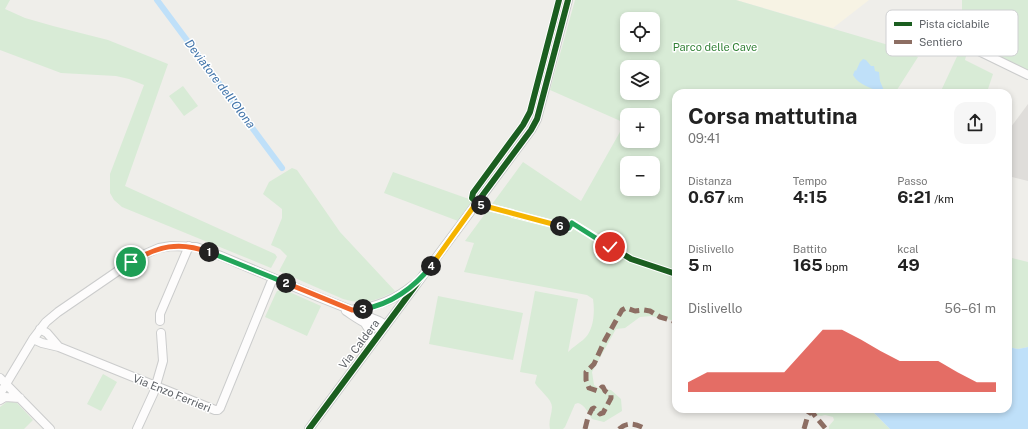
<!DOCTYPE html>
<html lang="it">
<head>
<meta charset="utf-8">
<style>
  body { margin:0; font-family:"Public Sans",sans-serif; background:#f6f6f6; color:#222; height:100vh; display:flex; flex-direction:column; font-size:15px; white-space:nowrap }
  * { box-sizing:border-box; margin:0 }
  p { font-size:13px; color:#767676 }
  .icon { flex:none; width:22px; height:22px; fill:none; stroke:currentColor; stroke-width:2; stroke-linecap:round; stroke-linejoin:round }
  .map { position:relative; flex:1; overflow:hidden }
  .side { position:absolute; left:672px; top:89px; width:340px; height:324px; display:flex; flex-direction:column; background:#fff; border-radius:12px; box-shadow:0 2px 6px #0003 }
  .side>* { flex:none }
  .buttons { position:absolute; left:620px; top:12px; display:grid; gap:8px }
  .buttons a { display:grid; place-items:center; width:40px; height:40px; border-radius:8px; background:#fff; box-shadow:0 2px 6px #0003; font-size:20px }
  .pin { position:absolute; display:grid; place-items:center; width:34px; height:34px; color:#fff; margin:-17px; border:2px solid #fff; border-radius:50%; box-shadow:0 1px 4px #0007 }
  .km { position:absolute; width:20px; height:20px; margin:-10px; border-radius:50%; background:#222; color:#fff; font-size:11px; line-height:20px; text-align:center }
  .round { display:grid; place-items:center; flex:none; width:42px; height:42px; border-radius:12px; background:#f6f6f6 }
  .overview { display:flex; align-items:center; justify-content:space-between; height:68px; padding:0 16px }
  h1 { font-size:22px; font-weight:700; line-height:30px }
  .metrics { display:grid; grid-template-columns:repeat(3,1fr); gap:6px; height:68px; padding:4px 16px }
  .metrics div { display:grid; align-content:center }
  .metrics b { font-size:17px; font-weight:700 }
  .metrics small { font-size:11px; font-weight:400 }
  .metrics p { font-size:11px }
  .chart { height:112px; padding:8px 16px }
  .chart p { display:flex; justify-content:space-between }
  .chart svg { width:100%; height:72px; margin-top:4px; fill:#d93025; opacity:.7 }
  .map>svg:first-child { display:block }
</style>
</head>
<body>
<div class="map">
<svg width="1028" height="429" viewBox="0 0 1028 429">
  <rect width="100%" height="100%" fill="#efeeea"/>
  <path fill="#f7f3e4" d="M736,0H869L833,28Z"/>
  <path fill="#dfddda" d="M1028,104V181L1008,176V131Z"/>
  <path fill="#d8ebd6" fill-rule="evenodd" d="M0,0H10L5,9L25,18L53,26L108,40L168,64L125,186L275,254L277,257L271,268L122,207L114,200L110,193V174L144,85L129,79L116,76L61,73L0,50Z
    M575,0H736L902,49L918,57L895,93H676V321L651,316L640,317L625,328L616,329L592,372L594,385L598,388L611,390L621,399L622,411L604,422L592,419C588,413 585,405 578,403L575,404L565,427L563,429H550C548,421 552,414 552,407C552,399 539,390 535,383L537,375L520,372L535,291L578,299L568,352C573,347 578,344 583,340C594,331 595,312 593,299L587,295L464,272L474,243L465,241L523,162L581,201L625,123L550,90ZM627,19H653V45H627ZM627,67H653V93H627ZM627,115H653V141H627ZM627,163H653V189H627Z
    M962,0H1028V72L960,39L969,16L962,12Z
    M960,50L967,52L965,60L993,74L988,89L958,92L957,93H940Z
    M183,86L198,106L184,116L169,96Z
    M292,168L297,170L340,232L395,291C376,301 364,305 343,299L279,271L287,256L280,249L271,245L282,218V209L263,194L269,182Z
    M393,172L466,198L473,200L458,221L384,193Z
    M1008,257L1028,262V347L1018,349L1008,347Z
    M281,290H285L321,306L307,336L265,317L275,295L277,291Z
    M438,296L523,313L513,360L429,344Z
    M103,374L117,382L101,411L87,404Z
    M8,401L17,403L33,420L24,429H0V407Z
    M813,409H870L890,429H829V426L834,420L833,417L825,415L821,416L817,415Z"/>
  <path fill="#bfe0f9" d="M863,59L866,60L871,66H874L875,71L879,72L880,81L885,93H883C874,89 858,85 853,75L855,70L856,71L860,62Z
    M1008,347L1018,349L1028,347V429H890L870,409H1008Z"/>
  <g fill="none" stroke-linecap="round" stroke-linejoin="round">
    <path stroke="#bfe0f9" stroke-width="6" d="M157,0L282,168"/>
    <g stroke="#cbcccc" stroke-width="10">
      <path id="minor" d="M952,41L954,39L1028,75
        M355,309C378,307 396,299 413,285
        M346,311C357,318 372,330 385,327
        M160,321V314L189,246
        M364,322C370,330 373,337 369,347
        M40,329L47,333L59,347
        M33,339L42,343L59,347L215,410H218L220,408L273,278
        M0,378L50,429
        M0,394L33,339L46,322L58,312L131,262L145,254L159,248L171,246L196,247L221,256L316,296L379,321L384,324L385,327
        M0,400L5,397L20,398
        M137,429L154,392L163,361L161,333
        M309,429L531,130L537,119L568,0"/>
    </g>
    <use href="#minor" stroke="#fdfcfc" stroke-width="8"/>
    <path stroke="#8d6e63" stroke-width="5" stroke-dasharray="10 5" stroke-linecap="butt" d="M813,409L811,411L826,429
      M585,429L588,417L592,409L594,408L600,414L603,413L611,398V395L605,391L603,387H602L598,391L589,388L586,380V372L594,364L605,340L622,310L626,308L635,311L644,310L650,311L660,317L676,322
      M619,429C628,421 636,424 646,429
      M804,429L808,415L811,410"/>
    <g stroke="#fff" stroke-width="8">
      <path id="cycleway" d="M559,0L530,112L523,125L473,193L472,198L480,205L512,213L513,214L569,228L572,223L631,259L676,274
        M309,429L531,130L537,119L568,0"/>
    </g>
    <use href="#cycleway" stroke="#1b5e20" stroke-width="6"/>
  </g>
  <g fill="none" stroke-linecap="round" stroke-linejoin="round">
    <g stroke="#fff" stroke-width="8">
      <path id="split-1" d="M131,262C158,246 179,241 209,252"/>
    </g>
    <g stroke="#fff" stroke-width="8">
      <path id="split-2" d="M209,252L286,283"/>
    </g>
    <g stroke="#fff" stroke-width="8">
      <path id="split-3" d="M286,283L352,310L363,309"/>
    </g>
    <g stroke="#fff" stroke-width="8">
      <path id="split-4" d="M363,309C390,305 415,287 431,266"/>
    </g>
    <g stroke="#fff" stroke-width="8">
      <path id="split-5" d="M431,266L477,202L481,205"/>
    </g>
    <g stroke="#fff" stroke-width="8">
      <path id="split-6" d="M481,205L560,226"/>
    </g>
    <g stroke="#fff" stroke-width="8">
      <path id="split-7" d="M560,226L569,228L572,223L610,247"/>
    </g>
    <use href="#split-1" stroke="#f0652b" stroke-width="5"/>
    <use href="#split-2" stroke="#22a559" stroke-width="5"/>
    <use href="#split-3" stroke="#f0652b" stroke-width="5"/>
    <use href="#split-4" stroke="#22a559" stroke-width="5"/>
    <use href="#split-5" stroke="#f5b400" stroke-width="5"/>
    <use href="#split-6" stroke="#f5b400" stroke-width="5"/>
    <use href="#split-7" stroke="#22a559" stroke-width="5"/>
  </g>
  <g text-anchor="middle" stroke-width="3" stroke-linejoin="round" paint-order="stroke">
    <g font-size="11" fill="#348238" stroke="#fff">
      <text x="715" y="51">Parco delle Cave</text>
    </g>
    <g font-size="11" fill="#5f6368" stroke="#fff">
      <text transform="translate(359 344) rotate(-53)" y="4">Via Caldera</text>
      <text transform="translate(172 393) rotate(22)" y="4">Via Enzo Ferrieri</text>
    </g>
    <g font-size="12" font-style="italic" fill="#4174aa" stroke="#fff">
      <text transform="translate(220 84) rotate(53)" y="4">Deviatore dell'Olona</text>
    </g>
  </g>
  <rect x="886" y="10" width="132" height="46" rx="6" fill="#fff" stroke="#cfd0d2" stroke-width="1"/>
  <rect x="894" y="22" width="18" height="4" fill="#1b5e20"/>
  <rect x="894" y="40" width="18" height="4" fill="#8d6e63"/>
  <g font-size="11" fill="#5f6368">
    <text x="919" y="28">Pista ciclabile</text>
    <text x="919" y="46">Sentiero</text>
  </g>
</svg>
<div class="buttons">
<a><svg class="icon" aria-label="locate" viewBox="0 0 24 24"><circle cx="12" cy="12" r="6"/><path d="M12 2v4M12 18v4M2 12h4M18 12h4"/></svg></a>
<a><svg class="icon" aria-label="layers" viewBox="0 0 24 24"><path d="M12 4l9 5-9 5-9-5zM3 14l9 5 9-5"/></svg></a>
<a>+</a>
<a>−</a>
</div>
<div class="pin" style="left:131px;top:262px;background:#1e9e55"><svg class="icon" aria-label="arrive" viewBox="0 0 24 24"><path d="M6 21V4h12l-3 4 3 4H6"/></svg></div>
<div class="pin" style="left:610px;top:247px;background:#d93025"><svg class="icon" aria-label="check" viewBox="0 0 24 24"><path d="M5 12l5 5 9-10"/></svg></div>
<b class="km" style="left:209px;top:252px">1</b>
<b class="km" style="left:286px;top:283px">2</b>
<b class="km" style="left:363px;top:309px">3</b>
<b class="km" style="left:431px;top:266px">4</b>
<b class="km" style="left:481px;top:205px">5</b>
<b class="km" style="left:560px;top:226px">6</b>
<section class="side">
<div class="overview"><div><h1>Corsa mattutina</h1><p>09:41</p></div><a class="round"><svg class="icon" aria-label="share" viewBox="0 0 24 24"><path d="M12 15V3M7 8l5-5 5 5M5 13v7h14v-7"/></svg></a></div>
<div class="metrics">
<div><p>Distanza</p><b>0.67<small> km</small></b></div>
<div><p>Tempo</p><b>4:15</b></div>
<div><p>Passo</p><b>6:21<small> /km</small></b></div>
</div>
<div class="metrics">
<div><p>Dislivello</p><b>5<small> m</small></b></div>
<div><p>Battito</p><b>165<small> bpm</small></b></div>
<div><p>kcal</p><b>49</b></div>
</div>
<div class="chart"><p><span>Dislivello</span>56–61 m</p>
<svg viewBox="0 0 160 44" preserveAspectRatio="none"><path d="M0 44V38L10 32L20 32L30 32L40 32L50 32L60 19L70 6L80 6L90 12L100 19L110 25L120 25L130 25L140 32L150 38L160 38V44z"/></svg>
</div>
</section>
</div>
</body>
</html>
